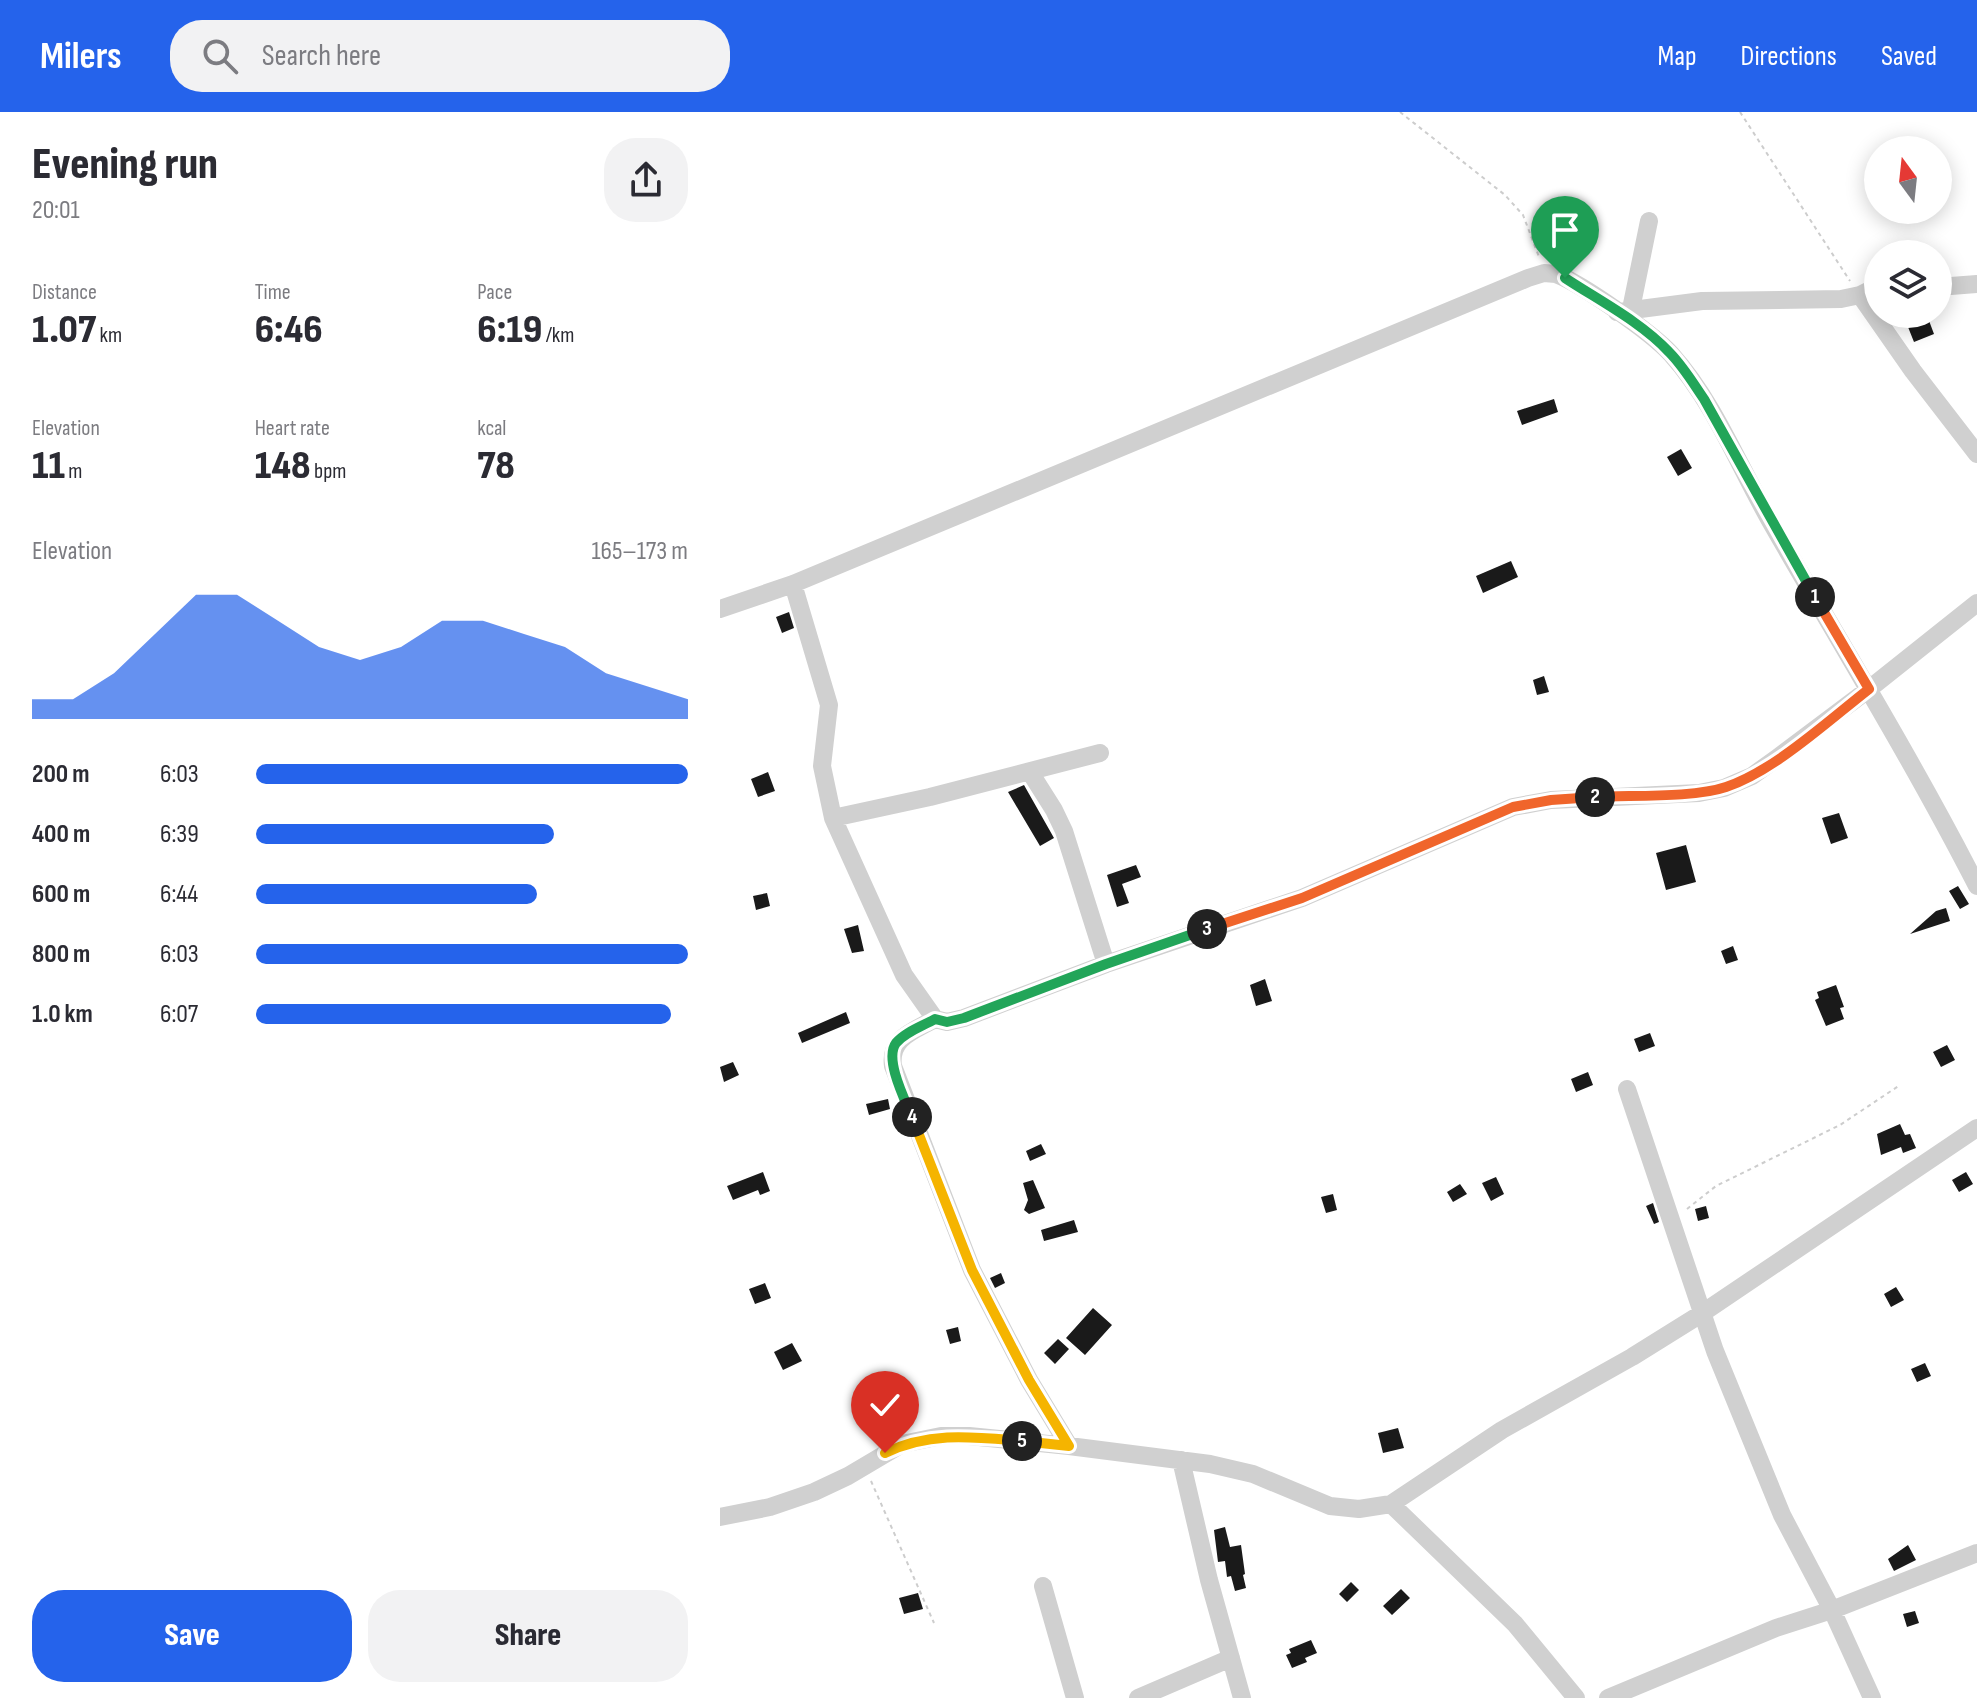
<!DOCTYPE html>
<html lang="en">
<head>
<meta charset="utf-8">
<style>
  body { margin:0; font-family:"Sofia Sans Condensed",sans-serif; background:#f2f2f3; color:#2b2b33; height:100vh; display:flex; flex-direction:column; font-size:30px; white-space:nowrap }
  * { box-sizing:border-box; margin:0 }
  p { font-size:26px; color:#7c7c81 }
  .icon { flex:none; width:44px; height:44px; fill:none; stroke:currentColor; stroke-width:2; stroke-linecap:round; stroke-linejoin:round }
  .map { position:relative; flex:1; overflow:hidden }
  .panel { display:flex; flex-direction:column; background:#fff; width:720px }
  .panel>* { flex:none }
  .needle { width:52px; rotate:345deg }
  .controls { position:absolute; left:1144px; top:24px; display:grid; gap:16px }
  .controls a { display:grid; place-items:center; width:88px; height:88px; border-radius:50%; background:#fff; box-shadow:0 4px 20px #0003; font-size:40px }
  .pin { position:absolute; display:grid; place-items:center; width:68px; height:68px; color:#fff; margin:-82px -34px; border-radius:50% 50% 50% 0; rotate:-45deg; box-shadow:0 0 8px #0007 }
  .pin .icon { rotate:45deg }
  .km { position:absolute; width:40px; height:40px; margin:-20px; border-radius:50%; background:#222; color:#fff; font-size:22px; line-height:40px; text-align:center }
  .round { display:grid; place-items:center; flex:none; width:84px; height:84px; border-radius:32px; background:#f2f2f3 }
  .head { display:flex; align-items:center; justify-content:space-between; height:136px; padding:0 32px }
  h1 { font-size:44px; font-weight:800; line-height:60px }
  .stats { display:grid; grid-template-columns:repeat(3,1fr); gap:12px; height:136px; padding:8px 32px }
  .stats div { display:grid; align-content:center }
  .stats b { font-size:40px; font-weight:800 }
  .stats small { font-size:22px; font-weight:400 }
  .stats p { font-size:22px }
  .chart { height:224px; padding:16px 32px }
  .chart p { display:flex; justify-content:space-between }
  .chart svg { width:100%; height:144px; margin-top:8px; fill:#2563eb; opacity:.7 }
  .action { display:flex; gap:16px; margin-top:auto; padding:16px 32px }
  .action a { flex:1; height:92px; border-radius:32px; background:#2563eb; color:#fff; font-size:32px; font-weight:800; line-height:92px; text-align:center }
  .action a+a { background:#f2f2f3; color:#2b2b33 }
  ul { padding:0 32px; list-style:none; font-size:26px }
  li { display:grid; grid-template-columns:128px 96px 1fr; align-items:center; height:60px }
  li i { height:20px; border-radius:10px; background:#2563eb }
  header { display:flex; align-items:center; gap:48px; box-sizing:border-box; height:112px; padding:0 40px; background:#2563eb; color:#fff }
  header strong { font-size:38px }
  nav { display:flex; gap:44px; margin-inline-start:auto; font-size:28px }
  .search { width:560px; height:72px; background:#f2f2f3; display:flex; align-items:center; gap:20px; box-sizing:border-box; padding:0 28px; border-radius:32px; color:#7c7c81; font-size:30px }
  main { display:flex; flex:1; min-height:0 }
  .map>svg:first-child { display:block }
</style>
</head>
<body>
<header>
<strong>Milers</strong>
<div class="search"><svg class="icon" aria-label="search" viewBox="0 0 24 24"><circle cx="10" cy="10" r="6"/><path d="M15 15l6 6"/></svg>Search here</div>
<nav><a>Map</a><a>Directions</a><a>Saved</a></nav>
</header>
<main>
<section class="panel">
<div class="head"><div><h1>Evening run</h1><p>20:01</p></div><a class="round"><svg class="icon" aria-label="share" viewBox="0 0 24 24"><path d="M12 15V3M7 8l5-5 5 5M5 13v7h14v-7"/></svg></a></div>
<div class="stats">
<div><p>Distance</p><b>1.07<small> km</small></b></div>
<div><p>Time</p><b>6:46</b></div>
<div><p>Pace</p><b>6:19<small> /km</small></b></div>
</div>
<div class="stats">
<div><p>Elevation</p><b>11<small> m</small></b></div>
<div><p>Heart rate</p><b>148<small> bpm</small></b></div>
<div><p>kcal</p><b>78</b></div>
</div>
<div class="chart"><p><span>Elevation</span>165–173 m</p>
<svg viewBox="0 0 160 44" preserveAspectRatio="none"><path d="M0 44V38L10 38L20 30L30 18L40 6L50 6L60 14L70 22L80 26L90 22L100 14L110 14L120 18L130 22L140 30L150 34L160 38V44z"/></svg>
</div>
<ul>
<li><b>200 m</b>6:03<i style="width:100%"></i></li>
<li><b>400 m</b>6:39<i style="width:69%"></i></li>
<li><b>600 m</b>6:44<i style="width:65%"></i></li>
<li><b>800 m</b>6:03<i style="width:100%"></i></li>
<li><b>1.0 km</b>6:07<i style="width:96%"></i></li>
</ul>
<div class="action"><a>Save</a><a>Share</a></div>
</section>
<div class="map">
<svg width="1257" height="1586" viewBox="0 0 1257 1586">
  <rect width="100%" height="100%" fill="#fff"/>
  <path fill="#1a1a1a" d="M1208,206L1214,222L1194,230L1188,215Z
    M834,287L838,300L802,313L797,299Z
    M961,337L972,356L958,364L947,345Z
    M791,449L798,465L763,481L756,464Z
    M69,500L74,516L62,521L56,505Z
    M824,564L829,580L817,583L813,568Z
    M48,660L55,679L38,685L31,667Z
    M304,673L334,726L320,734L288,680Z
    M1119,701L1128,726L1111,732L1102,706Z
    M966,733L976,770L946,778L936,741Z
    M416,753L421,765L402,772L409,791L397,795L387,763Z
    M1238,774L1249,792L1240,797L1229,779Z
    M47,781L50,794L36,798L33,784Z
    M1226,796L1230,809L1190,822L1216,799Z
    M138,813L144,839L132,841L124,817Z
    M1013,834L1018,848L1006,852L1001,839Z
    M545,867L552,889L536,894L530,873Z
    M1116,873L1124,895L1120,896L1124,907L1106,914L1095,888L1099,886L1097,880Z
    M126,900L130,911L82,931L78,921Z
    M930,921L935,934L919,940L914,927Z
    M1227,933L1235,948L1221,955L1213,940Z
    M13,950L19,963L4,970L0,955Z
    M868,960L873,973L856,980L851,967Z
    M168,987L170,997L149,1003L146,992Z
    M1180,1012L1185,1023L1190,1022L1196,1036L1183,1041L1181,1035L1161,1043L1157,1022Z
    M321,1032L326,1042L310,1049L306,1039Z
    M43,1060L50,1079L40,1083L38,1078L13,1088L7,1074Z
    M1246,1060L1253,1072L1239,1080L1232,1068Z
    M776,1065L784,1082L771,1089L762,1071Z
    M313,1068L325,1096L309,1102L304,1098L308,1088L303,1071Z
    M740,1072L747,1082L733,1090L727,1080Z
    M613,1082L617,1098L606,1101L601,1085Z
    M933,1091L939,1110L934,1112L926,1094Z
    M986,1094L989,1106L978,1109L975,1097Z
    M354,1108L358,1120L324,1129L321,1118Z
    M281,1161L285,1171L275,1176L270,1166Z
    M45,1171L51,1186L35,1192L29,1177Z
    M1176,1175L1184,1188L1171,1195L1164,1182Z
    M373,1196L392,1213L365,1243L346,1226Z
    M238,1215L241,1229L230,1232L226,1218Z
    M338,1227L349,1237L335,1252L324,1241Z
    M72,1231L82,1249L63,1258L54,1240Z
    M1205,1251L1211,1264L1197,1270L1191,1257Z
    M678,1316L684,1336L663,1341L658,1321Z
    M505,1415L510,1435L521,1433L525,1462L523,1463L526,1476L515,1479L511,1464L507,1465L505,1449L498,1450L494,1418Z
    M1188,1433L1196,1448L1174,1459L1168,1447Z
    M631,1470L639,1478L627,1490L619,1482Z
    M681,1477L690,1486L672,1503L663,1494Z
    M198,1481L203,1497L184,1502L179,1486Z
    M1195,1499L1199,1511L1187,1515L1183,1502Z
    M591,1528L597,1541L585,1546L587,1550L572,1556L566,1543L571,1541L569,1537Z"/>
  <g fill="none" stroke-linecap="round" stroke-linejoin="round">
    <path stroke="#cdcdcd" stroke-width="2" stroke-dasharray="4 4" stroke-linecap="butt" d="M680,0L785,83L803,103L819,145
      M1020,0L1130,169
      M967,1097L996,1074L1120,1013L1180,973
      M151,1369L214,1511"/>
    <path stroke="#d0d0d0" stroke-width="18" d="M1218,175L1257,172
      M1140,183L1193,259L1257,342
      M911,197L929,109
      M897,200L982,189L1121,187L1140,183L1158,174
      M73,472L109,593L102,654L113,706L184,863L215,907L227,910L244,906L386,852L582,786L793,695L831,688L979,681L1004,676L1032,664L1057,646L1149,577L1257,491
      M0,497L73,472L808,166L824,161L836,162C862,172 932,221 951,242C995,291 1020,357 1053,414C1122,534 1194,651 1257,774
      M310,660L334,698L344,719L386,852
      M113,706L210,685L380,641
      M215,907C194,919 169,926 173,954L252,1158L309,1268L349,1334
      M907,977L995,1239L1062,1403L1112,1498L1152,1586
      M461,1348L489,1468L522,1586
      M671,1392L795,1512L856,1586
      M0,1405L50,1395L94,1380L128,1364L182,1332L221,1324H249L349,1334L490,1352L533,1362L610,1394L639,1397L671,1392L782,1318L912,1245L981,1202L1257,1016
      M323,1474L355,1586
      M418,1586L511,1546
      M888,1586L1056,1516L1112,1498L1257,1441"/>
  </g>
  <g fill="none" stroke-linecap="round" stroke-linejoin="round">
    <g stroke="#fff" stroke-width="16">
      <path id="split-1" d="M845,166C880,189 921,210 949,240C963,254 973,271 984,287L1095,485"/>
    </g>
    <g stroke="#fff" stroke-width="16">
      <path id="split-2" d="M875,685C911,683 974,686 1006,675C1054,659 1108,609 1149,577L1095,485"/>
    </g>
    <g stroke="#fff" stroke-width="16">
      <path id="split-3" d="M487,817L582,786L793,695L831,688L875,685"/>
    </g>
    <g stroke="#fff" stroke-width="16">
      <path id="split-4" d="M192,1005C185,988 164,947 176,931C185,920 203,914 215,907L227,910L244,906L386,852L487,817"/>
    </g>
    <g stroke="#fff" stroke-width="16">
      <path id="split-5" d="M192,1005L252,1158L309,1268L349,1334L302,1329"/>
    </g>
    <g stroke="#fff" stroke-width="16">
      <path id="split-6" d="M165,1341C210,1319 254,1325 302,1329"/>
    </g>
    <use href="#split-1" stroke="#22a559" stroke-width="10"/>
    <use href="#split-2" stroke="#f0652b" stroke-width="10"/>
    <use href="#split-3" stroke="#f0652b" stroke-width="10"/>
    <use href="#split-4" stroke="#22a559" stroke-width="10"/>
    <use href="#split-5" stroke="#f5b400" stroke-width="10"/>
    <use href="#split-6" stroke="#f5b400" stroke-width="10"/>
  </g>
</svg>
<div class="controls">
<a><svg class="needle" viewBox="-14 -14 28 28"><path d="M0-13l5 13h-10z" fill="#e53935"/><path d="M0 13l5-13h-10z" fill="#7c7c81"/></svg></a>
<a><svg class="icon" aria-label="layers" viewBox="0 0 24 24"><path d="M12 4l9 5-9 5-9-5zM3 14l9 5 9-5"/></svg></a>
</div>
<div class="pin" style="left:845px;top:166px;background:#1e9e55"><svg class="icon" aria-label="arrive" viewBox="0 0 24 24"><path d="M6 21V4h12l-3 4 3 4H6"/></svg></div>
<div class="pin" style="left:165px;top:1341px;background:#d93025"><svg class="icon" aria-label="check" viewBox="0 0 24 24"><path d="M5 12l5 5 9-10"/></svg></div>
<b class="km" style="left:1095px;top:485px">1</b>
<b class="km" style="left:875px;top:685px">2</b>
<b class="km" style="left:487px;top:817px">3</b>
<b class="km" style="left:192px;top:1005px">4</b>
<b class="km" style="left:302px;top:1329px">5</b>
</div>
</main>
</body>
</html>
